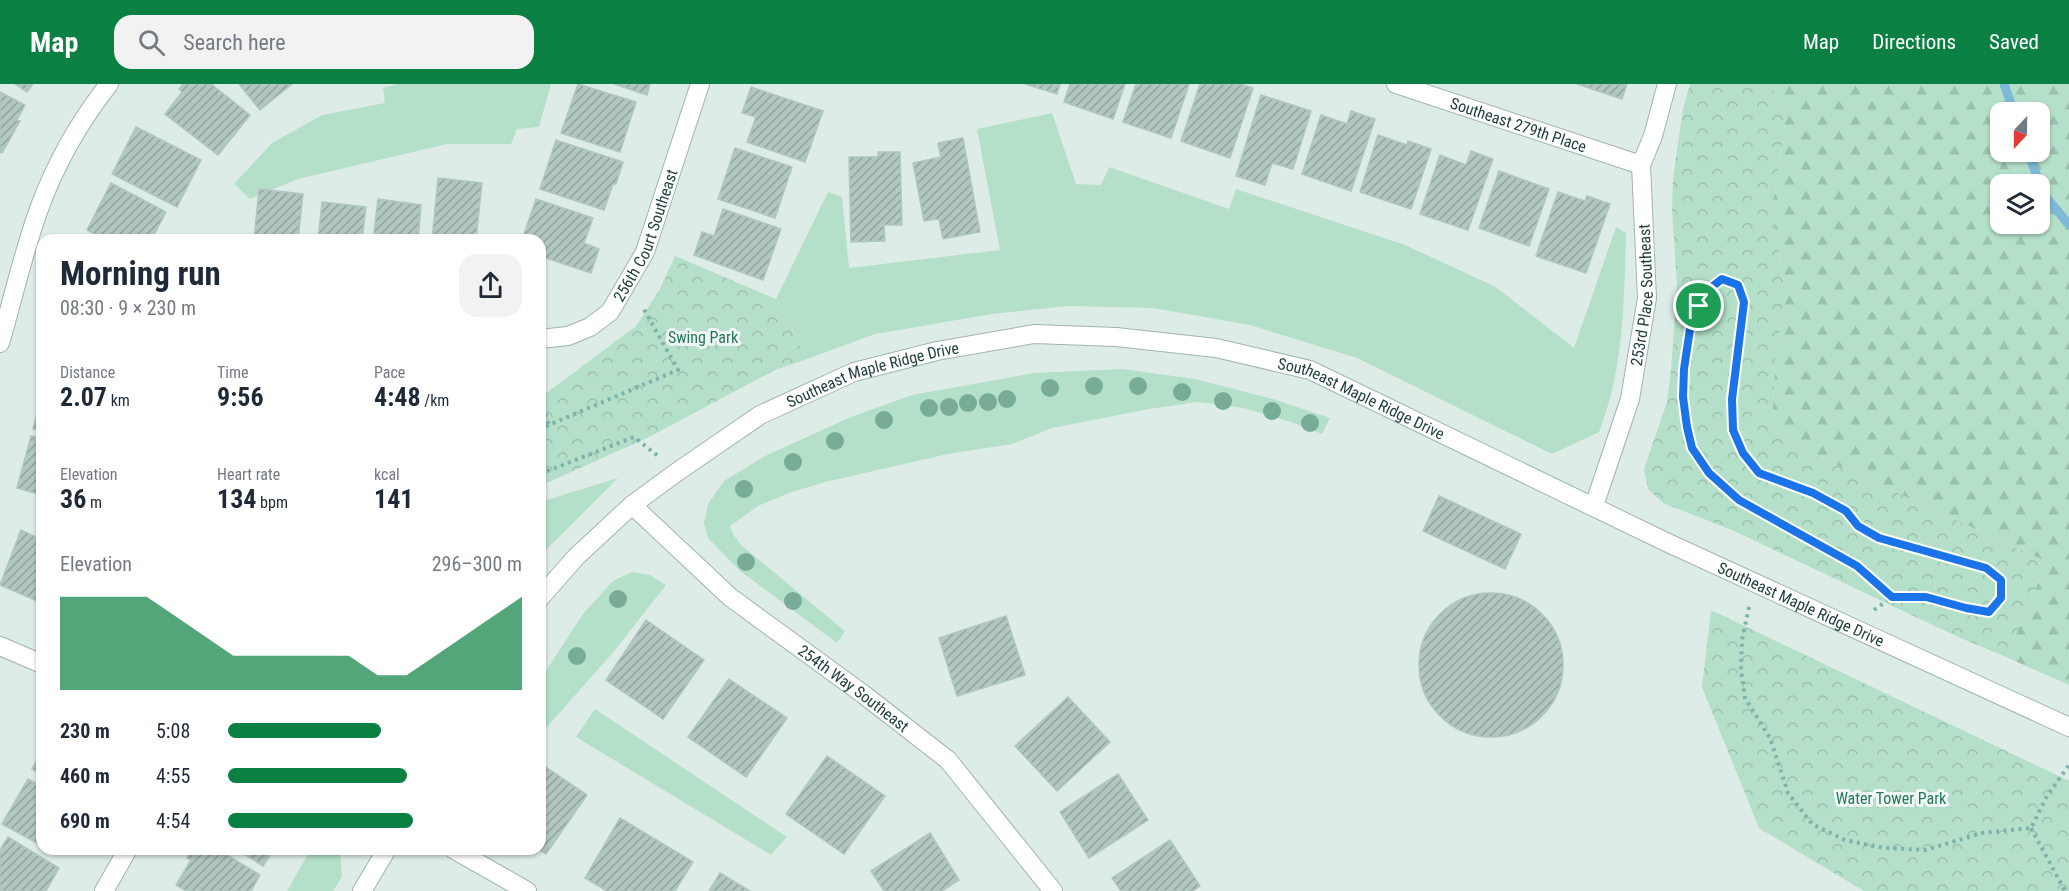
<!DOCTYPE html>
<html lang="en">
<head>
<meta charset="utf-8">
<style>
  body { margin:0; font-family:"Roboto Condensed",sans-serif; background:#f2f2f3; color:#1f2937; height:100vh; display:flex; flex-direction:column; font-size:22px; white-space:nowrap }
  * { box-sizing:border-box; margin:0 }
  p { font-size:20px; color:#747a83 }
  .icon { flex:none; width:33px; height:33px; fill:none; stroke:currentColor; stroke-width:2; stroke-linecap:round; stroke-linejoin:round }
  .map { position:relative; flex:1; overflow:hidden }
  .details { position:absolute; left:36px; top:150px; width:510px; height:621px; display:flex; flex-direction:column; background:#fff; border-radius:18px; box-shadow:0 2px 4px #0004 }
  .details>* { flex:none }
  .needle { width:39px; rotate:202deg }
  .controls { position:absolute; left:1990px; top:18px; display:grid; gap:12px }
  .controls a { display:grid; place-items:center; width:60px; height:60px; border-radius:12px; background:#fff; box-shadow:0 2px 4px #0004; font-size:30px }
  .pin { position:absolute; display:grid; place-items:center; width:51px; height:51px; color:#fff; margin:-26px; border:3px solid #fff; border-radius:50%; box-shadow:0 2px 6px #0007 }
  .round { display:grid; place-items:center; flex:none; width:63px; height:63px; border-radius:18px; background:#f2f2f3 }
  .headline { display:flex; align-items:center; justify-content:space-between; height:102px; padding:0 24px }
  h1 { font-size:33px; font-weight:700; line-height:45px }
  .figures { display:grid; grid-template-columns:repeat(3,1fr); gap:9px; height:102px; padding:6px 24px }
  .figures div { display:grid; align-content:center }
  .figures b { font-size:26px; font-weight:700 }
  .figures small { font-size:16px; font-weight:400 }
  .figures p { font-size:16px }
  .chart { height:168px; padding:12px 24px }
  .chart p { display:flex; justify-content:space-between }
  .chart svg { width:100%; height:108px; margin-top:6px; fill:#0b8043; opacity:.7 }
  ul { padding:0 24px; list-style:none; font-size:20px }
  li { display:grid; grid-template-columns:96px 72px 1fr; align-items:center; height:45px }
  li i { height:15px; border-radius:8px; background:#0b8043 }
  header { display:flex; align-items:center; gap:36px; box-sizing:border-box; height:84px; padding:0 30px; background:#0b8043; color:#fff }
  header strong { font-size:28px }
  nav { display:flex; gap:33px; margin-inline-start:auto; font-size:21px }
  .search { width:420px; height:54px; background:#f2f2f3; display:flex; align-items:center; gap:15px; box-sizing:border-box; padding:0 21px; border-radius:18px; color:#747a83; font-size:22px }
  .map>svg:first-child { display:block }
</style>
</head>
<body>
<header>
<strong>Map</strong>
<div class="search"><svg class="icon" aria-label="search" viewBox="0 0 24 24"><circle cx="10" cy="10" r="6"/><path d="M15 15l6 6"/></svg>Search here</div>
<nav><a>Map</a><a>Directions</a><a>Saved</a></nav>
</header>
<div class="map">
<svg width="2069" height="807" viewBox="0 0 2069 807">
  <defs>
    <pattern id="forest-firs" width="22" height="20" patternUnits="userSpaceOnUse" patternTransform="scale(1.5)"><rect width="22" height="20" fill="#b4e0c9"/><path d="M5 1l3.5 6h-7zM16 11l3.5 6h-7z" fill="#9ac1ae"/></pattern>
    <pattern id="park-crowns" width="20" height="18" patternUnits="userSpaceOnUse" patternTransform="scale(1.5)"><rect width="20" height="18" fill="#b4e0c9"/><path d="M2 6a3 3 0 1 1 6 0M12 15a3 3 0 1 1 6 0" fill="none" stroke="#9ac1ae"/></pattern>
    <pattern id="building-hatch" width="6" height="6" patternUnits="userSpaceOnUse" patternTransform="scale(1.5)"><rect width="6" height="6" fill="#b3c7c2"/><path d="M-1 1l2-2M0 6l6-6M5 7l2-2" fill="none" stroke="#91a39f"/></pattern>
  </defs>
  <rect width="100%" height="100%" fill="#deece8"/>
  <path fill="#b4e0c9" d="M397,0H551L539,43L517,45L511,60H447L298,95L250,115L234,100L272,59L322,31L385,19L383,4Z
    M1052,29L1076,100L1101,101L1109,83L1229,125L1236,105L1405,161L1496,203L1574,264L1616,143L1626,149C1624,217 1624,285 1599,348L1552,370L1357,274L1250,241L1153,224L1068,222L992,230L875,250L807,275L776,215L828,108L842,113L849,184L1000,166L977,45Z
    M1122,285L1195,295L1273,315L1330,334L1322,350L1291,338L1244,324L1198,318L1149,325L1052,344L1012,360L948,370L825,398L789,409L758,422L730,442L733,450L741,461L845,547L837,559L740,487L708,454L704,439L708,420L724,397L765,372L851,333L912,311L1034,289Z
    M618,394L540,472V418Z
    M632,488L650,491L666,501L615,566L540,651V596L583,530L613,497Z
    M595,625L787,753L771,771L576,653Z
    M311,765H340L342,793L333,807H287Z"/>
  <path fill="url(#forest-firs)" fill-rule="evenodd" d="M1770,0H2069V601L2006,573L2047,478L1804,366L1772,344L1775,278L1786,210L1772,126L1786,33ZM2001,28H2040V68H2001ZM2001,100H2040V140H2001Z"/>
  <path fill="url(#park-crowns)" d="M1690,0H1770L1786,33L1772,126L1786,210L1775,278L1772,344L1804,366L2047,478L2006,573L1956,552L1732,446L1663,419L1648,405L1644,385L1667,318L1671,286L1677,202L1672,126L1673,95L1683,25Z
    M675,172L776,215L807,275L775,286L649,353L540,402V314L636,242L660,205Z
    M1711,526L2069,697V807H1864L1759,744L1702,603Z"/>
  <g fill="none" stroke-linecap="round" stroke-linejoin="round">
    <path stroke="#7fb9d8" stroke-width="9" d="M2004,0L2014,28
      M2028,68L2040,100
      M2040,101L2043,109L2069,141"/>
  </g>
  <path fill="url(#building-hatch)" stroke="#b0c6c1" stroke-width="1.5" d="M15,0H33L27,8Z
    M183,0H211L250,31L218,71L165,30L182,8L179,5Z
    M239,0H292L260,26Z
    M578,0L636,18L620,68L561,49Z
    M614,0H650L647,11Z
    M1025,0H1060L1057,10Z
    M1070,0H1125L1113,35L1064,18Z
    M1136,0H1189L1171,54L1123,38Z
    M1200,0H1240L1253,4L1230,74L1181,57Z
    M1577,0H1627L1622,15Z
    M751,3L823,27L805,78L747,58L756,33L742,29Z
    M0,8L25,21L17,36L20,37L2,69L0,68Z
    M1261,11L1311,27L1293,85L1272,79L1265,101L1236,92Z
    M1351,27L1375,35L1351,107L1302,90L1321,31L1347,40Z
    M136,43L201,76L177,123L112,90Z
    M1378,51L1407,61L1408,57L1431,65L1411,125L1360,108Z
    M963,54L980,148L943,155L939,135L924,137L913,79L941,73L938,59Z
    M556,56L623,78L616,100H613L604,126L540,105Z
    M735,64L792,83L775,134L718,115Z
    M1471,67L1493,75L1468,146L1420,130L1440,71L1466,81Z
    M878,68H900L902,141H884L885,157L851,158L849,73H878Z
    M1499,87L1549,105L1529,162L1479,144Z
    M438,94L482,99L476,156H432Z
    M111,99L166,128L151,156H105L87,146Z
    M259,105L303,110L298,156H254Z
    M1558,108L1585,117L1587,112L1610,120L1586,189L1536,172Z
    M378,115L421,121L418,156H373Z
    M536,115L593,134L584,159L599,165L591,189L540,172V156H522Z
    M322,118L366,123L362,156H318Z
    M723,125L781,145L763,196L694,171L702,148L714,152Z
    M42,311V347L33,345Z
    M31,352L42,355V411L17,404Z
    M1439,412L1521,450L1505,485L1423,447Z
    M42,444V519L0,501L21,446L38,454Z
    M1419 581a72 72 0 1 1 144 0a72 72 0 1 1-144 0Z
    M1006,532L1025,591L957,612L939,554Z
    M646,536L704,576L663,635L606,596Z
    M729,595L787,634L746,693L688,653Z
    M1068,613L1110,658L1057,707L1015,662Z
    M42,668V690L32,685Z
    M827,672L885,712L844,770L786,730Z
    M540,679L587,711L546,770L538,765H540Z
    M1118,690L1148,736L1089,774L1060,728Z
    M28,695L42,703V762L2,740Z
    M620,734L693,778L675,807H607L585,794Z
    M930,749L959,796L942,807H884L871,787Z
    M8,753L59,784L46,807H0V766Z
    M1170,756L1200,802L1193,807H1121L1112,794Z
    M193,765H217L260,791L251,807H186L176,801L191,776L187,774Z
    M236,765H274L263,782Z
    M720,789L750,807H709Z"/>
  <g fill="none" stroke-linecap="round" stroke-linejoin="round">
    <g stroke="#a1b4b1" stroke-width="20">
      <g id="minor">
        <path id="s1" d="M1396,0L1641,81"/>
        <path id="s2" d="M540,255L568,252L590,243L610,228L645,168L700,0"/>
        <path d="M0,259C13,215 23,169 39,125C55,81 80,37 109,0"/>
        <path id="s3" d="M632,421L730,513L863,610L948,676L1053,807"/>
        <path id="s4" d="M1594,422L1630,315L1647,214L1641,81L1653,52L1667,0"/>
        <path id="s5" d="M540,514L576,473L632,421L677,388L760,331L854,288L937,267L1034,250L1116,253L1216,264L1310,286L1666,458L2069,643"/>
        <path d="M0,562L42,580"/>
        <path d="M453,765L527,807"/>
        <path d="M104,807L128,765"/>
        <path d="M362,807L387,765"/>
      </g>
    </g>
    <path stroke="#7bb3ac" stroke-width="4" stroke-dasharray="3 4.5" stroke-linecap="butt" d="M540,316L549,341
      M540,347L544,343L678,286L642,222
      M540,390L634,353L658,372
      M1749,523L1742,556L1741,586L1745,614L1770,654L1788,709L1812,740L1845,756L1884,764L1925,766L1982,749L2031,744L2047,712L2069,681
      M1874,526L1892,513H1926L1989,528L2001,514V496L1986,484L1879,454L1858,442L1846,427L1813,409L1759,389L1743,369L1733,346L1732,315L1744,218L1738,201L1722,195L1709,205L1690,245L1684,285L1683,313L1687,343L1692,364L1709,389L1739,415L1796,449L1857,482L1892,513
      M2031,744L2065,807"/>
    <use href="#minor" stroke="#fff" stroke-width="18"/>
  </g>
  <g fill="#78ac97">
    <circle cx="1094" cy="302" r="9"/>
    <circle cx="1138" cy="302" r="9"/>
    <circle cx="1050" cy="304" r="9"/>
    <circle cx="1182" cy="308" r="9"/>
    <circle cx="1007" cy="315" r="9"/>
    <circle cx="1223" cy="317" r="9"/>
    <circle cx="988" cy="318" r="9"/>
    <circle cx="968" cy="319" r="9"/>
    <circle cx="949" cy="323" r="9"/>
    <circle cx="929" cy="324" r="9"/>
    <circle cx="1272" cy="327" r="9"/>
    <circle cx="884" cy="336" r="9"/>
    <circle cx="1310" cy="339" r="9"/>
    <circle cx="835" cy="357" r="9"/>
    <circle cx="793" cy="378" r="9"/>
    <circle cx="744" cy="405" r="9"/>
    <circle cx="746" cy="478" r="9"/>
    <circle cx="618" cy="515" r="9"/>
    <circle cx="793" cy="517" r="9"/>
    <circle cx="577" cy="572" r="9"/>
  </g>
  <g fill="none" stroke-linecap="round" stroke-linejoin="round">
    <g stroke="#fff" stroke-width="12">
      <path id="route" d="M1722,195L1738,201L1744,218L1732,315L1733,346L1743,369L1759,389L1813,409L1846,427L1858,442L1879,454L1986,484L2001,496V514L1989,528L1966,524L1926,513H1892L1857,482L1739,416L1709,389L1692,364L1687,343L1683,313L1684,285L1690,245L1709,205Z"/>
    </g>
    <use href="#route" stroke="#1a73e8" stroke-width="8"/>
  </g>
  <g text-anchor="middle" stroke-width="6" stroke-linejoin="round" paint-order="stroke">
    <g font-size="16" fill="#1e3d3b" stroke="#eff8f5">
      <text dy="6" stroke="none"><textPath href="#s1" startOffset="129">Southeast 279th Place</textPath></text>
      <text dy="6" stroke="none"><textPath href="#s2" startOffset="162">256th Court Southeast</textPath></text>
      <text dy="6" stroke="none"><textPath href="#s4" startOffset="218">253rd Place Southeast</textPath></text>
      <text dy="6" stroke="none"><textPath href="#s5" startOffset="408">Southeast Maple Ridge Drive</textPath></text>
      <text dy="6" stroke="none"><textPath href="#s5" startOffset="912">Southeast Maple Ridge Drive</textPath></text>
      <text dy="6" stroke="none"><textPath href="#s5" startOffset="1398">Southeast Maple Ridge Drive</textPath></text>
      <text dy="6" stroke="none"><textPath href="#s3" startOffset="288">254th Way Southeast</textPath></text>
    </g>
    <g font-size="16" fill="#247855" stroke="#eff8f5">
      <text x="703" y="259">Swing Park</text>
      <text x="1891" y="720">Water Tower Park</text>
    </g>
  </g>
</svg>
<div class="controls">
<a><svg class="needle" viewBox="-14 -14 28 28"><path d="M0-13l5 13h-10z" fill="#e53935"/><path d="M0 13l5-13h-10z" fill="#747a83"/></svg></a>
<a><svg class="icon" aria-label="layers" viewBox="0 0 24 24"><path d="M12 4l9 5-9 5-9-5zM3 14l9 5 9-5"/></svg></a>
</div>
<div class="pin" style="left:1699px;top:222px;background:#1e9e55"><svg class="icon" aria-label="arrive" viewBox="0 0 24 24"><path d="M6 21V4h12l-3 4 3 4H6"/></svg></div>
<section class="details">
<div class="headline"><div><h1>Morning run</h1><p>08:30 · 9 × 230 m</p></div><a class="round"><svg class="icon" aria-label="share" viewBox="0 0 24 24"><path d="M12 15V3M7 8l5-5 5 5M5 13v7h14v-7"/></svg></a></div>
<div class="figures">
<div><p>Distance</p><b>2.07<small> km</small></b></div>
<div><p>Time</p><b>9:56</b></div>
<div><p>Pace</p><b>4:48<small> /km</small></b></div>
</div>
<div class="figures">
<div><p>Elevation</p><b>36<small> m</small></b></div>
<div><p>Heart rate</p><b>134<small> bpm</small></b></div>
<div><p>kcal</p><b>141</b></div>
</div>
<div class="chart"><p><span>Elevation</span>296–300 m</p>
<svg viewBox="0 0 160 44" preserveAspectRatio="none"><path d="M0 44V6L10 6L20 6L30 6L40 14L50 22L60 30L70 30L80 30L90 30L100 30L110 38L120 38L130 30L140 22L150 14L160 6V44z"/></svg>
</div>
<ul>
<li><b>230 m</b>5:08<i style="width:52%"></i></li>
<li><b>460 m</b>4:55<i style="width:61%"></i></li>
<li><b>690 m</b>4:54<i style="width:63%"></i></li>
</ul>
</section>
</div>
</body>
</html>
